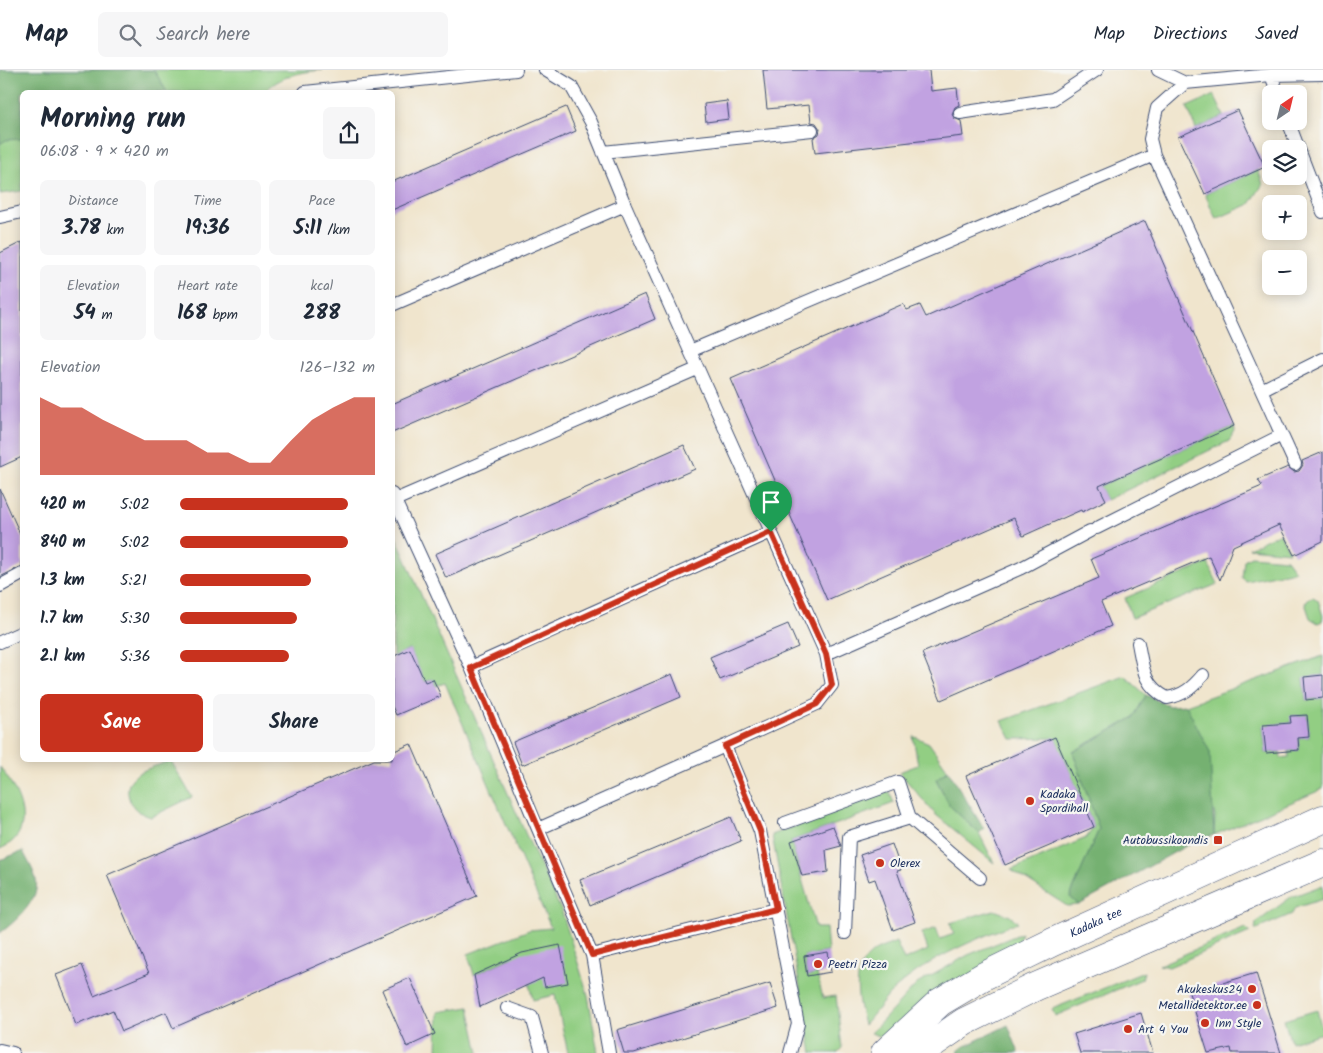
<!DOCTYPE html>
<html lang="en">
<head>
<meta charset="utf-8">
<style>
  body { margin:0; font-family:Kalam,sans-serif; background:#f6f6f7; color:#1f2937; height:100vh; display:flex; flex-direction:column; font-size:19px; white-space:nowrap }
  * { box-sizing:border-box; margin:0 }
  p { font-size:16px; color:#747a83 }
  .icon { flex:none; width:28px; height:28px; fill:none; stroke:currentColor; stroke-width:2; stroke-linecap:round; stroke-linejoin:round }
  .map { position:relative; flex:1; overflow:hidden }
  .side { position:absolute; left:20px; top:20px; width:375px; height:672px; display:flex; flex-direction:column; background:#fff; border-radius:8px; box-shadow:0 2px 12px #0003 }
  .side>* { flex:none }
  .needle { width:32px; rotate:35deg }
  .buttons { position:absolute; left:1262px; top:15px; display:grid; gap:10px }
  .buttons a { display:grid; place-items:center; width:45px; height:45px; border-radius:8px; background:#fff; box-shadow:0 2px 12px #0003; font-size:25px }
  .pin { position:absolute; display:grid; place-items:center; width:42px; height:42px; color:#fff; margin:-51px -21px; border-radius:50% 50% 50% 0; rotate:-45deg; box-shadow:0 0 5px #0007 }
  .pin .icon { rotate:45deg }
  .round { display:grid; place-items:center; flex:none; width:52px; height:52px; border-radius:8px; background:#f6f6f7 }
  .summary { display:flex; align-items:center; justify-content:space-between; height:85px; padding:0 20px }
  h1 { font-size:28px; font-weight:600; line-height:38px }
  .figures { display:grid; grid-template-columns:repeat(3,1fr); gap:8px; height:85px; padding:5px 20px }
  .figures div { display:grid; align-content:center; border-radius:8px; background:#f6f6f7; text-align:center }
  .figures b { font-size:21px; font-weight:600 }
  .figures small { font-size:14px; font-weight:400 }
  .figures p { font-size:14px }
  .chart { height:140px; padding:10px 20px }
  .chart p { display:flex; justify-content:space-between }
  .chart svg { width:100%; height:90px; margin-top:5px; fill:#c8321e; opacity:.7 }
  .button { display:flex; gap:10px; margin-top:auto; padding:10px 20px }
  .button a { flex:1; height:58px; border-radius:8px; background:#c8321e; color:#fff; font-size:20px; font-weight:600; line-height:58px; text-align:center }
  .button a+a { background:#f6f6f7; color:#1f2937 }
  ul { padding:0 20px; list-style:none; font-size:16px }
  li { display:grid; grid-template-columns:80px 60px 1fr; align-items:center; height:38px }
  li i { height:12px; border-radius:6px; background:#c8321e }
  header { display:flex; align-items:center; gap:30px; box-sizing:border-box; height:70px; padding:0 25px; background:#fff; border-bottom:1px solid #e0e1e3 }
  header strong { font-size:24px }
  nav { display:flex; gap:28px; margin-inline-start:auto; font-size:18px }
  .search { width:350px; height:45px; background:#f6f6f7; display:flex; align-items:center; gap:12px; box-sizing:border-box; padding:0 18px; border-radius:8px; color:#747a83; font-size:19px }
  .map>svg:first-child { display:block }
</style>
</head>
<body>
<header>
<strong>Map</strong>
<div class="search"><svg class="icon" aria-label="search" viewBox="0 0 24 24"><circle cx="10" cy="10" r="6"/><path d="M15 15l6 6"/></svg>Search here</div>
<nav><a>Map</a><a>Directions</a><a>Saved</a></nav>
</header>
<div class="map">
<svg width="1323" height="983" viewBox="0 0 1323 983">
  <rect width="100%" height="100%" fill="#f6f6f2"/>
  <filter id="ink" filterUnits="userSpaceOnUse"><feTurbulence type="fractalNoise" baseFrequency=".02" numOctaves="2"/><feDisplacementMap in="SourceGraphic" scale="10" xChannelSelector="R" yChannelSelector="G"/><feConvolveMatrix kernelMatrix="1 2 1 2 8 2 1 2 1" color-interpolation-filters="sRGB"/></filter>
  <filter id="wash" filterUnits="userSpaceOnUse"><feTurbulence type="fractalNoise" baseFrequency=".0096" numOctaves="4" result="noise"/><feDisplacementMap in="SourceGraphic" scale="20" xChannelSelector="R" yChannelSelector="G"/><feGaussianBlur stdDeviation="1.12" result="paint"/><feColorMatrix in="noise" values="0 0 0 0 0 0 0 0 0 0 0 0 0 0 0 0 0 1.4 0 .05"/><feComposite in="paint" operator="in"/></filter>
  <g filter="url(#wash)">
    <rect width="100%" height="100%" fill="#f0e5cd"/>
    <path fill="#92ce83" stroke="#567e70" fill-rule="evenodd" d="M0,0H322C300,2 280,6 264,22H22V121L0,124Z
      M1214,25L1224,46L1196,59L1187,37Z
      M1258,100L1263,114L1250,134L1216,149L1205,124Z
      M1234,356L1235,362L1229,371L1106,430L1099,416Z
      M392,458L527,767L562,842L588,925L598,983H568L555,925L533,930L529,914L510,888L474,905L468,884L529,860L551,858L445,613L436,616L433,609L425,612L410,579L393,587Z
      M1280,463L1289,482L1249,478Z
      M1251,486L1286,489L1295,501L1246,511L1242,508L1244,490Z
      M1208,493L1218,514L1132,548L1125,528Z
      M1313,527L1318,530L1323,546L1322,551L1318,553L1310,548L1305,533L1309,528Z
      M1323,586V605L1304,608L1306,630L1323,628V719L1214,765L1215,746L1186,635ZM1307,645L1309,667L1298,668L1299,680L1289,681V687L1281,688L1280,682L1266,683L1263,656L1291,653V646Z
      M1125,606L1146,625L1133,648L1073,682L1099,759L1070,827L1079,835L1067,836L1011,800L1086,768L1094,757L1055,668L1011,669L1002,651Z
      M913,666L929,673L948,700L936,709L950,736L979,763L994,793L935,744L899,702L918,695Z
      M171,691L192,727L151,747C141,744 134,740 130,731C119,703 151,698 171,691Z
      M0,697C19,722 39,762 0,779Z
      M889,721L894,733L791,771L816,858H826L828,882L804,886L807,906L817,904L823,928L836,926L842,978L837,983H812L772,765Z
      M1323,815V829L1295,838L1292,844L1255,860L1256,853L1291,827Z
      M994,840L1010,846L1018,852C975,870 932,886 897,917C886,926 875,944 864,955C858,932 850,901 871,884C877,878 888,876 896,872L904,890L928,880L922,863L936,858L940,869L954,864L950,853Z
      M1245,858L1250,862L1169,897L1159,895Z
      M1022,863L1017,875L892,965L882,967L871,963L917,914L968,885Z
      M1144,902L1142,909L1055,946L1052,939Z
      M469,937L479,983H437L438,942Z
      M1317,940L1323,963L1291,972L1284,950Z"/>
    <path fill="#75b171" stroke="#487068" d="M0,0H154L167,22H22V69L6,70L0,74Z
      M1146,625L1169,636L1186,635L1210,682L1214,765L1197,770L1079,835L1070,827L1099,759L1073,682L1133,648Z
      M948,700L984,759L979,763L950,736L936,709Z
      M23,781C27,790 34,800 36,810C41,829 14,853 0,863V790Z
      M1008,955L1019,983H956L963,977Z"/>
    <g id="blocks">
      <path fill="#c1a2e1" d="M763,0H929L931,21L957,18L959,35L955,37L952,44L954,48L961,51L963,66L815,83L813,68L819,64L820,59L816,53L811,52L809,35L767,39Z
        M727,31L729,49L706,52L704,34Z
        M566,37L576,61L392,140V112Z
        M1238,40L1265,97L1205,124L1178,67Z
        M1145,151L1234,356L1099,416L1106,430L1082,442L1081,440L1023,466L1014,448L827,530L731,309L903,234L907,240L920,235L926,247Z
        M22,172V387L0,397V183Z
        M645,224L655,249L392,363V334Z
        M684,375L695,399L446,508L435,484Z
        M1323,382V471L1294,485L1279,455L1233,476L1220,510L1209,486L1101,532L1111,556L941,630L922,583L1099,508L1091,489L1262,416L1258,410L1288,397L1294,402L1299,401L1303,395L1302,391Z
        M0,419L22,468V496L0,507Z
        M788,554L798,577L720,610L710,587Z
        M410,579L425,612L433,609L441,626L396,645L392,636V587Z
        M672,604L681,627L522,695L513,672Z
        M1323,605V628L1306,630L1304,607Z
        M1307,645L1309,667L1298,668L1299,680L1266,683L1263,655L1291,653L1290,646Z
        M1055,667L1094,757L1005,795L966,706Z
        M411,674L477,826L173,958L166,942L122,961L113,940L76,955L56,905L82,895L94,926L149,903L107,805L374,690H392V682Z
        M731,747L741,771L590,835L580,810Z
        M833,756L841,776L826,780L828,802L802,806L791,771Z
        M892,774L901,800L897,801L915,852L893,860L875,809L869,811L860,785Z
        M560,875L568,913L545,917L543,908L480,937L474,905L522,883Z
        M828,882L831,902L807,906L804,886Z
        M1256,903L1281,983H1232L1231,978L1208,983L1189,923Z
        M410,908L435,964L407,977L382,920Z
        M770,913L778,938L634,983H624L617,960Z
        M1141,943L1153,983H1080L1074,964Z"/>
    </g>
  </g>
  <g filter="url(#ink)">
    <use href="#blocks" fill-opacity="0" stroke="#3b4a6f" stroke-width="1"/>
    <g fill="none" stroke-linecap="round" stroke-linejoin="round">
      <g stroke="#3b4a6f" stroke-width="14">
        <path id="lane" d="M545,0L571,16L591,52L625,135L690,281
          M1158,0L1185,13
          M1271,5L1323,4
          M305,22L516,0
          M960,43L1053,29L1097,0
          M1288,51L1323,142
          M603,82L812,60
          M1154,85L1150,69L1157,38L1185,13L1271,5L1278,24
          M0,147L22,142
          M392,235L625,135
          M1263,319L1323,289
          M392,424L471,597L538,759
          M395,430L697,299
          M1097,458L1282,365
          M0,516L22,504
          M0,572L22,562
          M1138,573C1143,598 1143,615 1167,628C1184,625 1192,618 1203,605
          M826,584L690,281L1154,85L1295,394
          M471,597L771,462
          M785,753L898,712L910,748
          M845,863L849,767L910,748L980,808
          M592,885L776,839
          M507,938L532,947L542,983
          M0,980L13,983
          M609,983L592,885L538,759L725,676
          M790,983L798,954L760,761L725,676L817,634L832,615L826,584L1021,498L1090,461"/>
      </g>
      <g stroke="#3b4a6f" stroke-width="29">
        <g id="secondary">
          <path id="s1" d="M885,983L940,932L984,906L1053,872L1323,749"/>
          <path d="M919,983L964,952L1035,917L1323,793"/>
        </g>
      </g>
      <use href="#lane" stroke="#fff" stroke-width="12"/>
      <use href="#secondary" stroke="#fff" stroke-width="28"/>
    </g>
  </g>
  <g fill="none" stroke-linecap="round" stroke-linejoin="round" filter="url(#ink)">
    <g stroke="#fff" stroke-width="10">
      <path id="route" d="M771,462L826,584L832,615L817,634L725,676L760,761L776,839L592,885L471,598Z"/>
    </g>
    <use href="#route" stroke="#c8321e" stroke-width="6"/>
  </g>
  <g fill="#c8321e" stroke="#f6f6f2" stroke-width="2">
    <circle cx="1030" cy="731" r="5"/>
    <rect x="1213" y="765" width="10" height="10" rx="2.5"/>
    <circle cx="880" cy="793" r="5"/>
    <circle cx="818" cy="894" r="5"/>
    <circle cx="1252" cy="919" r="5"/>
    <circle cx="1257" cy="935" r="5"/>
    <circle cx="1205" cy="953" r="5"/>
    <circle cx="1128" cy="959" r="5"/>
  </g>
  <g text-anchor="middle" stroke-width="4.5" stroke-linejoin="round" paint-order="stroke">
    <g font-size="12" fill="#1b2f5e" stroke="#f6f6f2" text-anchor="start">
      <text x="1040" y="728">Kadaka<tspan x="1040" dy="14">Spordihall</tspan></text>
      <text x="1208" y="774" text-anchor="end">Autobussikoondis</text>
      <text x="890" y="797">Olerex</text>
      <text x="828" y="898">Peetri Pizza</text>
      <text x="1242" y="923" text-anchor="end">Akukeskus24</text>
      <text x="1247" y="939" text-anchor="end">Metallidetektor.ee</text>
      <text x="1215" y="957">Inn Style</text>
      <text x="1138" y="963">Art 4 You</text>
    </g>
    <g font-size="12" fill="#1b2f5e" stroke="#f6f6f2">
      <text dy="4" stroke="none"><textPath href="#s1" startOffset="250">Kadaka tee</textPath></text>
    </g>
  </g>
</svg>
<div class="buttons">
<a><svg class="needle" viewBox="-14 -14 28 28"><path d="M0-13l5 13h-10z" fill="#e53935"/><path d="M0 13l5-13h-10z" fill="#747a83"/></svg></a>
<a><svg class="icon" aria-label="layers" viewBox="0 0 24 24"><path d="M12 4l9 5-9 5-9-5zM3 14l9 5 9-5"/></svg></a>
<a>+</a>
<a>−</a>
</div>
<div class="pin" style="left:771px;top:462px;background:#1e9e55"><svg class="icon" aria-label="arrive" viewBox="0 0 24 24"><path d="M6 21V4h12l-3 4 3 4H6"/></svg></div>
<section class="side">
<div class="summary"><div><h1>Morning run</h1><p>06:08 · 9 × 420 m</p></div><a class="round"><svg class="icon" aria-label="share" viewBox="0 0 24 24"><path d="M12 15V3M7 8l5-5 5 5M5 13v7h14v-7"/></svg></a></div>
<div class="figures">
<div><p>Distance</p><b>3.78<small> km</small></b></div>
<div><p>Time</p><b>19:36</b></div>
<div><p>Pace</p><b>5:11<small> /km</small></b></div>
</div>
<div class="figures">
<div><p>Elevation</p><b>54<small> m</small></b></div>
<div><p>Heart rate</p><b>168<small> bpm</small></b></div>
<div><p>kcal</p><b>288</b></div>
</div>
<div class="chart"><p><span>Elevation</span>126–132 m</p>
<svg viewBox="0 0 160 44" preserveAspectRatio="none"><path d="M0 44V6L10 11L20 11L30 17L40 22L50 27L60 27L70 27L80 33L90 33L100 38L110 38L120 27L130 17L140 11L150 6L160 6V44z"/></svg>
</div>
<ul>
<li><b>420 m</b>5:02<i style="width:86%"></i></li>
<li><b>840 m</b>5:02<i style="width:86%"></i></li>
<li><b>1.3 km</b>5:21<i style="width:67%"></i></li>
<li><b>1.7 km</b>5:30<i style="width:60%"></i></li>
<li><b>2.1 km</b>5:36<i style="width:56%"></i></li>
</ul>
<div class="button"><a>Save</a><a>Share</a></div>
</section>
</div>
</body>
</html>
